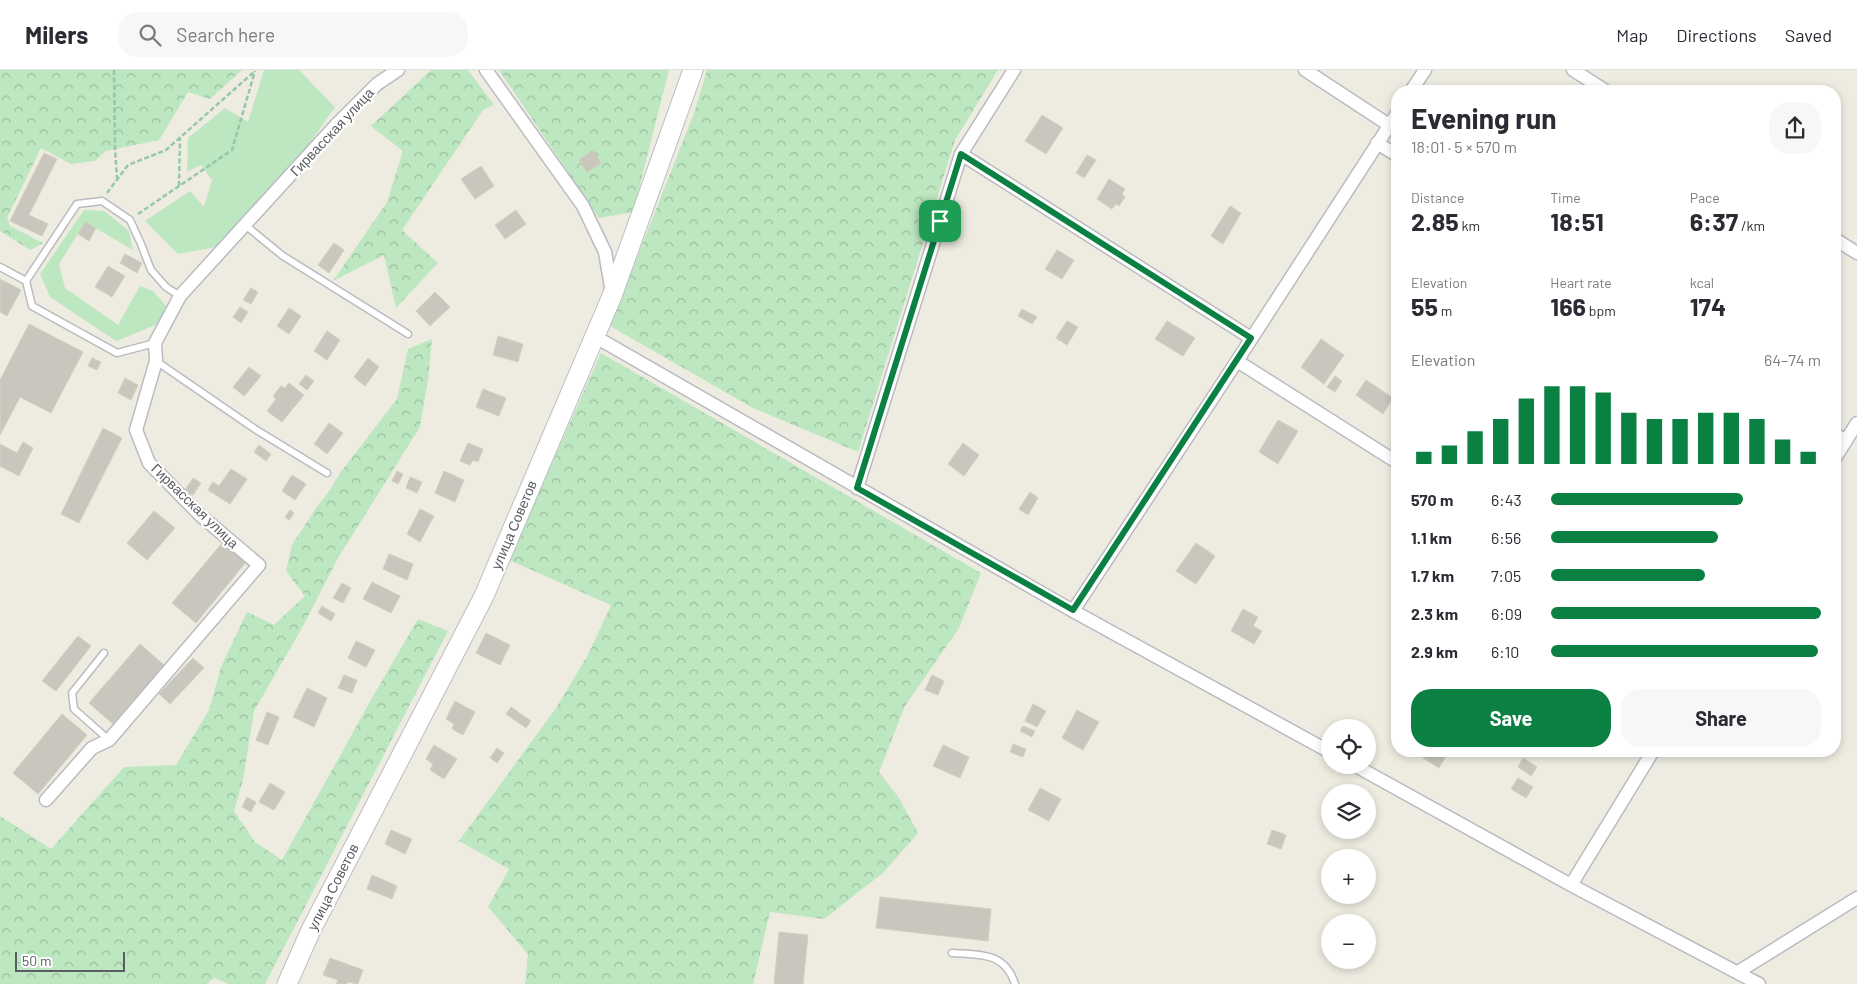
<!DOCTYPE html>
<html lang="en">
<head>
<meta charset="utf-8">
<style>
  body { margin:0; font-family:Barlow,sans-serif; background:#f7f7f7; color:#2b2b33; height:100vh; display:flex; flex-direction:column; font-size:19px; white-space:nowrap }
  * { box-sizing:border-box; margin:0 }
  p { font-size:16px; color:#7c7c81 }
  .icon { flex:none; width:28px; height:28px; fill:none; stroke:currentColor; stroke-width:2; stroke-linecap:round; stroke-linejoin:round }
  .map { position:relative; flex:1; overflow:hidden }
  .sheet { position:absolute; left:1391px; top:15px; width:450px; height:672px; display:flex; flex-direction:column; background:#fff; border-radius:20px; box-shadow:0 2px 8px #0003 }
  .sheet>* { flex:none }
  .controls { position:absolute; left:1321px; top:649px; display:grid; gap:10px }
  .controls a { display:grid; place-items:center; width:55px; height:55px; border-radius:50%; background:#fff; box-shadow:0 2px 8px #0003; font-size:25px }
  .scale { position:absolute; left:15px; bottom:12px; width:110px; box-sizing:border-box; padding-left:5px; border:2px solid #5a5d63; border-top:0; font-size:14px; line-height:18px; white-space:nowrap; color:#5a5d63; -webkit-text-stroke:4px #fff; paint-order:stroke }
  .pin { position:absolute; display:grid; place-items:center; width:42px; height:42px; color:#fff; margin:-21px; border-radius:10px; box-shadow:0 2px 8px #0006 }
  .round { display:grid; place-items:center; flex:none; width:52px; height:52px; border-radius:20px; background:#f7f7f7 }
  .headline { display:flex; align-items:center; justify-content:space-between; height:85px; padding:0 20px }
  h1 { font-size:28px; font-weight:700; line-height:38px }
  .figures { display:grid; grid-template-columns:repeat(3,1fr); gap:8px; height:85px; padding:5px 20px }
  .figures div { display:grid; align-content:center }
  .figures b { font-size:25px; font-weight:700 }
  .figures small { font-size:14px; font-weight:400 }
  .figures p { font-size:14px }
  .chart { height:140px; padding:10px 20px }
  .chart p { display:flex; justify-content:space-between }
  .chart svg { width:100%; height:90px; margin-top:5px; stroke:#0b8043; stroke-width:6 }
  .cta { display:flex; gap:10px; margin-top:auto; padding:10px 20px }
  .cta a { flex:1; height:58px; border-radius:20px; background:#0b8043; color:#fff; font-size:20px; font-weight:700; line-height:58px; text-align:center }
  .cta a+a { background:#f7f7f7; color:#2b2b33 }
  ul { padding:0 20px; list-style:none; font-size:16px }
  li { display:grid; grid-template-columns:80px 60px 1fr; align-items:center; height:38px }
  li i { height:12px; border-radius:6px; background:#0b8043 }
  header { display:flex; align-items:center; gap:30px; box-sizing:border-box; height:70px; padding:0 25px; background:#fff; border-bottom:1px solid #e1e1e2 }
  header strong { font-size:24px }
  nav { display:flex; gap:28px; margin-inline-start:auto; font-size:18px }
  .search { width:350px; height:45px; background:#f7f7f7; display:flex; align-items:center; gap:12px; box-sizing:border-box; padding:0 18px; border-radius:20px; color:#7c7c81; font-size:19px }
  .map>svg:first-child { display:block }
</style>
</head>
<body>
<header>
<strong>Milers</strong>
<div class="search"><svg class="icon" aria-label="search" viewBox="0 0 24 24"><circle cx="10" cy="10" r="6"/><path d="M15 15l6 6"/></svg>Search here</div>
<nav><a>Map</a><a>Directions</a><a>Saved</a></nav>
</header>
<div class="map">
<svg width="1857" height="914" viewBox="0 0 1857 914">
  <defs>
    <pattern id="forest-crowns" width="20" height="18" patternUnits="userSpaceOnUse" patternTransform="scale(1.25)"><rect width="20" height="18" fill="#bce7c0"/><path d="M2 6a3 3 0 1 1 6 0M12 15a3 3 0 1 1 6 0" fill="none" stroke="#9cbea0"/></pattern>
  </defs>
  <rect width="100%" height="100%" fill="#eeece1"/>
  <path fill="#bce7c0" d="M264,0H299L335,37L291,100L216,177L178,184L145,151L190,121L204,137L212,110L201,95L187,102L188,68L225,38L248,52Z
    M84,140L104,141L129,161L133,180L85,152L59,194L65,218L118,255L140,216L153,221L167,237L158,254L116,271L50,227L40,204Z"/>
  <path fill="url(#forest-crowns)" d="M0,0H242L210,29L188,22L159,70L106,81L95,91L71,94L41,78L7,148L10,156L43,173L30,180L0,161Z
    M431,0H468L494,35L483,40L402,160L438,193L396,238L384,185L333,211L387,132L403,81L371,56Z
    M499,0H669L633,142L599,148Z
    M707,0H998L955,70L858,382L753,338L610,256L694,43Z
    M432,269L428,310L420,357L338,488L302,558L254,641L243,710L234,741L255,772L282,790L372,628L418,549L448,561L265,914H229L214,908L207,914H0V746L51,779L124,697L176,695L209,640L221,597L247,542L274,555L305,526L286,501L292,475L316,438L330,420L340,403L397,329L408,279Z
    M601,283L981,503L959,558L905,636L879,702L899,728L918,763L883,803L824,849L770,842L753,914H525L528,884L488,837L509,799L459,771L556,638L588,585L611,535L509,490Z"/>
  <path fill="#c9c6be" stroke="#d3cfbf" d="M1042,45L1063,58L1046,84L1025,71Z
    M593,80L601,93L587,102L579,90Z
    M44,83L57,89L29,145L48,154L42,166L10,151Z
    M1087,85L1096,90L1084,108L1076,103Z
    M481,96L494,116L475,129L461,109Z
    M1109,109L1125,119L1122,124L1125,127L1119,136L1116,134L1112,139L1097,129Z
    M1230,136L1241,143L1223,174L1211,166Z
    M516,140L526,154L505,169L495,155Z
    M85,152L96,158L89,171L78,164Z
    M334,173L344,180L329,203L318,195Z
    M1057,180L1074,190L1062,209L1045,199Z
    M125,184L142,193L137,203L120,193Z
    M108,196L125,206L112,227L95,217Z
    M0,209L21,220L7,246L0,242Z
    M251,218L258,222L251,234L243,230Z
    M435,222L450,237L430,256L416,241Z
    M240,237L248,242L241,253L233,247Z
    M289,238L301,246L289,264L277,256Z
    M1022,239L1037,247L1032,254L1018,246Z
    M1067,251L1078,257L1067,275L1056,268Z
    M1167,251L1195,268L1183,286L1155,269Z
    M29,254L83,282L51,343L20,327L0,365V310Z
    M327,261L340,270L327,290L314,281Z
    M498,266L523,274L518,292L493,285Z
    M1321,269L1344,285L1324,314L1301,297Z
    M92,288L101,292L97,300L88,296Z
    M368,288L379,297L365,316L354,307Z
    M249,297L261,306L244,326L233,317Z
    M306,305L314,311L307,320L299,314Z
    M1335,306L1342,311L1335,322L1327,317Z
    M125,308L138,315L131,330L118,323Z
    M1366,310L1393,328L1383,344L1356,325Z
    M289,313L304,325L282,352L267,341L276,329L273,326L281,316L285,318Z
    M483,319L506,328L499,346L476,337Z
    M1278,350L1298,361L1278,394L1259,382Z
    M329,353L343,363L327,384L314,374Z
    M103,358L122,368L79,453L61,444Z
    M23,372L33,378L19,406L0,396V374L17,383Z
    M468,373L483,379L478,392L473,390L470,395L460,391Z
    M963,373L979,385L964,406L948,394Z
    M259,375L271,384L266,391L254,382Z
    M231,399L247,409L230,434L208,420L213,412L219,416Z
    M397,401L403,404L398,414L392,411Z
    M444,401L464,410L455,432L435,423Z
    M292,405L306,414L295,430L282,421Z
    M410,407L422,412L417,423L406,418Z
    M193,408L201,413L193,425L185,420Z
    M1030,422L1038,428L1028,445L1019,439Z
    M420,439L434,446L420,472L407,464Z
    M290,440L294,443L289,450L285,447Z
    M154,441L175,458L147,490L127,473Z
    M222,473L246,492L196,553L172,533Z
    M1196,473L1215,486L1196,514L1176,501Z
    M389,484L413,494L407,510L383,499Z
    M372,512L400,526L391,543L363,529Z
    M342,513L351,518L343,533L333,528Z
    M322,536L335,544L331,551L318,543Z
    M1243,539L1258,547L1253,556L1262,561L1254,574L1231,561Z
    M486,563L510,575L500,595L476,583Z
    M78,566L91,576L56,621L42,611Z
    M356,571L375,580L366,597L348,588Z
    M140,574L164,595L113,654L89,633Z
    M193,588L204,598L170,634L159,624Z
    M344,605L357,610L352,623L338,618Z
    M932,605L944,611L938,625L925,620Z
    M307,618L327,628L314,657L293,647Z
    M455,631L475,642L463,665L452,659L454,654L446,649Z
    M1033,634L1046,641L1037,657L1025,651Z
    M511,637L531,651L526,658L506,644Z
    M1077,640L1099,652L1083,680L1062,668Z
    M267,642L279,647L268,675L256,670Z
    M62,644L87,665L38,724L13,703Z
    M1023,656L1035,661L1032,667L1020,661Z
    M1013,674L1026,679L1023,687L1010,682Z
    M434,675L457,689L444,709L430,700L433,694L426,689Z
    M943,675L969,687L960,708L933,696Z
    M497,678L504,683L497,693L490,688Z
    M1427,681H1439L1446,686L1439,698L1423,688Z
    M1523,688L1537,697L1531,706L1518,697Z
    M1518,708L1533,717L1526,728L1511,719Z
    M270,713L285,722L274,740L259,732Z
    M1040,718L1061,729L1049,751L1028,740Z
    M247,727L256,732L251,742L242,737Z
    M391,760L412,769L405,784L385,774Z
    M1272,760L1286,765L1281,779L1267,774Z
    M372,805L397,816L392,829L367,819Z
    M880,827L991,839L988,871L876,858Z
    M779,862L808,865L803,914H774Z
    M330,888L363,900L358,914L348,912L347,914H336L338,910L323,905Z"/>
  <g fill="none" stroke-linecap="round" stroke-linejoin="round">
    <g stroke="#b9bbc1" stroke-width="9">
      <path id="service" d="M245,155L283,186L408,264
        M0,197L26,211L32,236L117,283L155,273
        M26,211L77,134L102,131L130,150L141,174L151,200L166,217L180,226
        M156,291L255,359L327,403
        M104,583L72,623L74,639L109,670
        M952,883C981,885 1005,882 1015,914"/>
    </g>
    <g stroke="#b9bbc1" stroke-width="15">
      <path id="minor" d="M486,0L583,136L605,182L612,223
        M1305,0L1389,55
        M1573,0L1606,21
        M1411,21L1425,0
        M1377,73L1398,86
        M961,84L1251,268
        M1835,169L1857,183
        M594,266L1073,541L1330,682
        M1237,291L1398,393
        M1835,364L1846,371
        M1835,388L1857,353
        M857,418L961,84L1014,0
        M1073,541L1237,291L1398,42
        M1354,695L1571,815L1759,914
        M46,730L92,678L109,670L259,495L200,445L149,393L136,360L156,291L155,273L180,226L336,55L377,14L398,0
        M1571,815L1653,681
        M1738,902L1857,828"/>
    </g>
    <g stroke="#babdc4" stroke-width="21">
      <path id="secondary" d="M287,914L311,860L484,526L612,226L693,0"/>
    </g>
    <path stroke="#94c8a9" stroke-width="2.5" stroke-dasharray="5 2.5" stroke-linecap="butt" d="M114,0L115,79L117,108
      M179,116L180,68
      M107,123L128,95L166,80L255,1
      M138,144L232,80L255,1"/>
    <use href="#service" stroke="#fff" stroke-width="6"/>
    <use href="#minor" stroke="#fff" stroke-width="12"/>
    <use href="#secondary" stroke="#fff" stroke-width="19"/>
  </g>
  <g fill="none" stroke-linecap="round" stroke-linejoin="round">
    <g stroke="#fff" stroke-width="10">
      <path id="route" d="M961,84L1251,268L1073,540L857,418Z"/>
    </g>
    <use href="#route" stroke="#0b8043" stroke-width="6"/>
  </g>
  <g text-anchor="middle" stroke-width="4.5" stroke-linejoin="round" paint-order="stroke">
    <g font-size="14" fill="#5a5d63" stroke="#fff">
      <text transform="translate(332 62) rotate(-47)" y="5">Гирвасская улица</text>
      <text transform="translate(195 436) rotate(44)" y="5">Гирвасская улица</text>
      <text transform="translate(514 455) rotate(-67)" y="5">улица Советов</text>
      <text transform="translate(333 817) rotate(-63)" y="5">улица Советов</text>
    </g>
  </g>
</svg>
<div class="controls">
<a><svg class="icon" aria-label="locate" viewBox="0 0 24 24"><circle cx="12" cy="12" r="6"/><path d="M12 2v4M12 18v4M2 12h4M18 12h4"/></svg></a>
<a><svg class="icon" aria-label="layers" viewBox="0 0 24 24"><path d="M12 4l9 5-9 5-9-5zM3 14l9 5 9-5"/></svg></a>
<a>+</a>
<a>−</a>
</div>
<div class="scale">50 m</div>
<div class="pin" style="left:940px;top:151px;background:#1e9e55"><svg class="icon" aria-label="arrive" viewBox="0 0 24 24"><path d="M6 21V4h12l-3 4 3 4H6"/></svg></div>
<section class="sheet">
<div class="headline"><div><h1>Evening run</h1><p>18:01 · 5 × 570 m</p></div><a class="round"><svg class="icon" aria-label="share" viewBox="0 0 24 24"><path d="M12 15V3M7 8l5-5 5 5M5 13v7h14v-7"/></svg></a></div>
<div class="figures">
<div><p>Distance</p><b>2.85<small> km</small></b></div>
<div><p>Time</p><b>18:51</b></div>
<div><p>Pace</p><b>6:37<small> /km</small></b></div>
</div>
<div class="figures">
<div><p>Elevation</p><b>55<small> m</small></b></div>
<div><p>Heart rate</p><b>166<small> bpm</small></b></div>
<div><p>kcal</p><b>174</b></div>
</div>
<div class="chart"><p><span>Elevation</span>64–74 m</p>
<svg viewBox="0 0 160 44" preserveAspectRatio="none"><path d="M5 44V38M15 44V35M25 44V28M35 44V22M45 44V12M55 44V6M65 44V6M75 44V9M85 44V19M95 44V22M105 44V22M115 44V19M125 44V19M135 44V22M145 44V32M155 44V38"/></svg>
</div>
<ul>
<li><b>570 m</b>6:43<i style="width:71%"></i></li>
<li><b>1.1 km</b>6:56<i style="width:62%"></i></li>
<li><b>1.7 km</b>7:05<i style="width:57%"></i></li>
<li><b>2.3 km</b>6:09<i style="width:100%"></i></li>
<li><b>2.9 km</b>6:10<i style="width:99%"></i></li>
</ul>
<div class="cta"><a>Save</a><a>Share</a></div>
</section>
</div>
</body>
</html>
